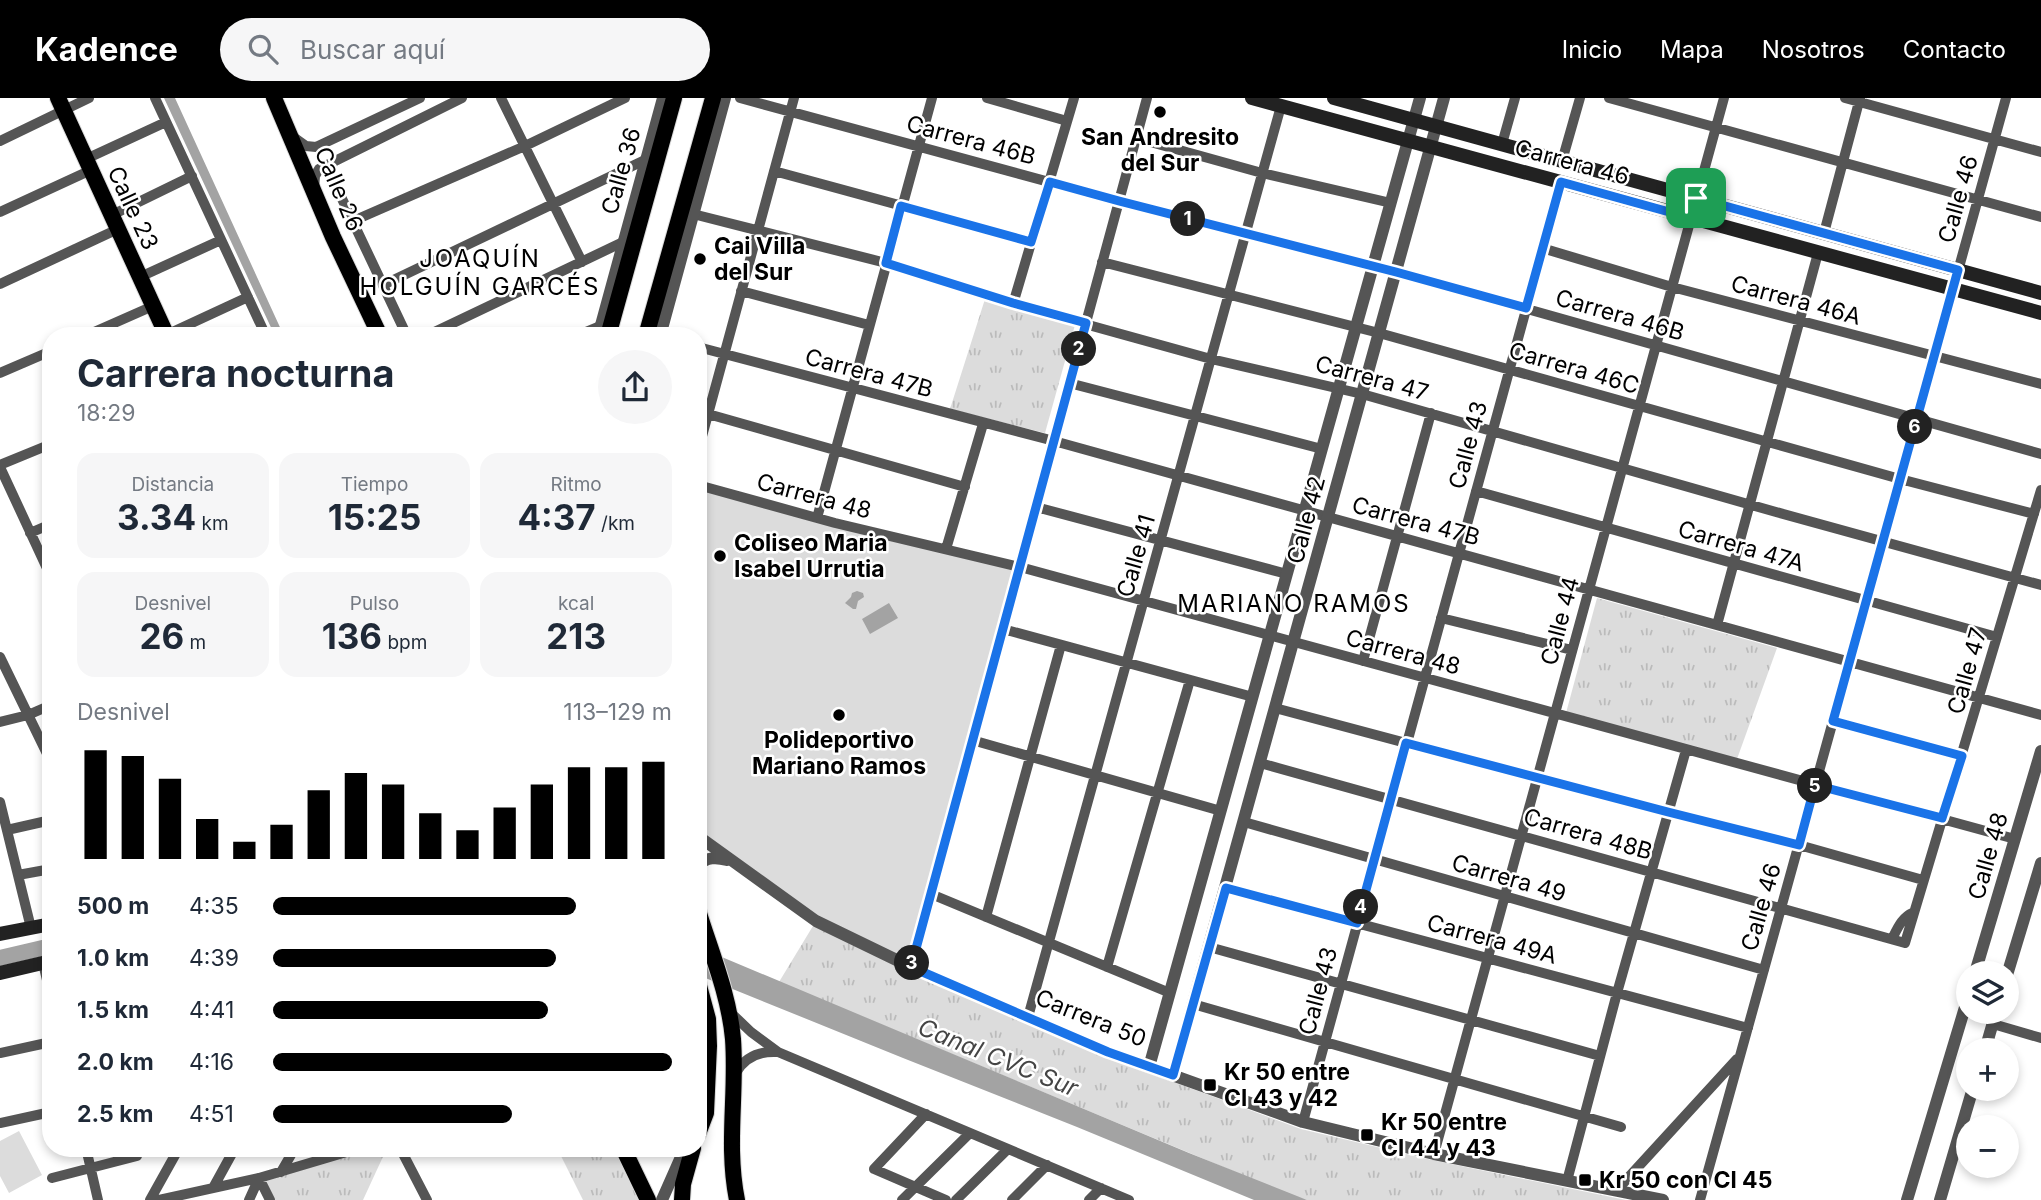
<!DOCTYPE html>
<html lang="es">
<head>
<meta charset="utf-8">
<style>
  body { margin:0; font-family:Inter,sans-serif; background:#f6f6f7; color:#1f2937; height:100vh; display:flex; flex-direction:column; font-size:26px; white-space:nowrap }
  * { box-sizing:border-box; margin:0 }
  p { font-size:23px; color:#747a83 }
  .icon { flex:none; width:38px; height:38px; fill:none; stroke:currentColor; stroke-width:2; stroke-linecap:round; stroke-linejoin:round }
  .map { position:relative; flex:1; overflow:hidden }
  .drawer { position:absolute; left:42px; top:229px; width:665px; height:830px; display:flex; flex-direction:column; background:#fff; border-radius:28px; box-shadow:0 4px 10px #0003 }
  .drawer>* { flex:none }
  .buttons { position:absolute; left:1956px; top:863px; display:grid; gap:14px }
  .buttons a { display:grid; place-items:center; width:63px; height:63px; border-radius:50%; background:#fff; box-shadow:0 4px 10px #0003; font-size:35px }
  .pin { position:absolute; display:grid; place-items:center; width:60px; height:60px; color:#fff; margin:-30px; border-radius:14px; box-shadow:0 4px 10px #0006 }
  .km { position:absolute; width:35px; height:35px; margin:-18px; border-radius:50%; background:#222; color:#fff; font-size:19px; line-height:35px; text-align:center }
  .round { display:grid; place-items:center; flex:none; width:74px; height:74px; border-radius:37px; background:#f6f6f7 }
  .headline { display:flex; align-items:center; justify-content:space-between; height:119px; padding:0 35px }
  h1 { font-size:38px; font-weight:700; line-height:52px }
  .stats { display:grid; grid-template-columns:repeat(3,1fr); gap:10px; height:119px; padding:7px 35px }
  .stats div { display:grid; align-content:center; border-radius:18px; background:#f6f6f7; text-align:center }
  .stats b { font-size:35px; font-weight:700 }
  .stats small { font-size:19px; font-weight:400 }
  .stats p { font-size:19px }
  .chart { height:196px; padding:14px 35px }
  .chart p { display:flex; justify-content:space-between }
  .chart svg { width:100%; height:126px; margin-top:7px; stroke:#000; stroke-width:6 }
  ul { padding:0 35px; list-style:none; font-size:23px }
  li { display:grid; grid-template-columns:112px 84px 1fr; align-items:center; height:52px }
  li i { height:18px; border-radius:9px; background:#000 }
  header { display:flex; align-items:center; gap:42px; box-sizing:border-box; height:98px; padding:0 35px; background:#000; color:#fff }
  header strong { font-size:33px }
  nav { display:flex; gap:38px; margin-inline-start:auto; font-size:24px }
  .search { width:490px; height:63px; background:#f6f6f7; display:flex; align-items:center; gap:18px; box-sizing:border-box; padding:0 24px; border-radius:38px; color:#747a83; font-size:26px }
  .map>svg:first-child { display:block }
</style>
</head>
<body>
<header>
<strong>Kadence</strong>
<div class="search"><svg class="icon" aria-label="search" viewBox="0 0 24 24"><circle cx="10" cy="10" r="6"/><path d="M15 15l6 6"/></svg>Buscar aquí</div>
<nav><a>Inicio</a><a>Mapa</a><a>Nosotros</a><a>Contacto</a></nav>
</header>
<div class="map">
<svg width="2041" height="1102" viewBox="0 0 2041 1102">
  <defs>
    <pattern id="park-tufts" width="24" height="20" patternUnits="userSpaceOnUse" patternTransform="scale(1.75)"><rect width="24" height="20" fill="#dcdcdc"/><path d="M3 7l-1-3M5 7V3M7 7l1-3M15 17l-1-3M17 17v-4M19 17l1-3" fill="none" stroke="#bbb"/></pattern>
  </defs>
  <rect width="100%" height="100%" fill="#fff"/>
  <path fill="#dcdcdc" d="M698,387L1020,469L911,869L816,823L698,738Z
    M19,1033L42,1077L9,1095L0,1078V1043Z"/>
  <path fill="url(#park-tufts)" d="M985,201L1075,227L1045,335L950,311Z
    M1597,500L1777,550L1737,661L1566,615Z
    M816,823L1141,972L1301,1031L1432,1062L1626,1102H1307L1288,1096L779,884Z
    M360,1050H387L363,1102H270L259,1080Z
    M557,1050H623L648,1102H583Z"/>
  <path fill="#a3a3a3" d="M164,0H175L284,238H275Z
    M857,493L863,495L864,499L858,503L856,511H853L845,505L851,499L852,495Z
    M889,505L898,520L870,536L862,521Z
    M698,849L1189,1055L1307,1102H1254L1077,1029L903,960L698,877Z"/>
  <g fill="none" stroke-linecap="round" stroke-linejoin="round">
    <path stroke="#a3a3a3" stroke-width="16" d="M0,860L51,848"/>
    <g stroke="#dbdbdb" stroke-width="18">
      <path id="primary" d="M58,0L167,238
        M274,0L333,139L380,238
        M623,1050L648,1102"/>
    </g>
    <g stroke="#dbdbdb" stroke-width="18">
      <path id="trunk" d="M608,238L674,0
        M646,238L713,0
        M698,812C711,854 729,897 733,941C737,996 726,1047 737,1102
        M698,884L708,921L709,948L706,1015L698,1036
        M682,1102L683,1086L693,1050"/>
    </g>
    <path stroke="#555" stroke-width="10" d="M155,0L266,238
      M501,0L582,164
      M740,0L1119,103L1396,174L2041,356
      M987,0L1067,23
      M1609,0L2041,119
      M1845,0L2041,54
      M292,38L306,48L316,49L420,0
      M1136,40L1262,75L1391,105
      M0,43L89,0
      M1502,46L1515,0
      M86,61L166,24
      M1562,63L1580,0
      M326,67L407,238
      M774,73L1031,143
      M314,90L315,78L319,71L462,0
      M0,114L91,72
      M693,116L886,165L1013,206L1211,261L1362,296L1776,414L2041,487
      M112,117L192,78
      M353,123L525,48L625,0
      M1824,135L1860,0
      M1542,150L1672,189L2041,286
      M1102,164L1379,235L1900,381L2034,416
      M140,179L221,142
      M0,186L118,131
      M383,187L647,61
      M741,193L869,227
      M1013,206L1074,0
      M166,237L248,199
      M85,238L153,208
      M426,238L623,144
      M576,238L600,228
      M698,249L1054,343L2041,617
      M0,275L51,253
      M1069,285L1322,351
      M708,316L965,389
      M698,353L794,0
      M0,367L51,346
      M0,369L51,479
      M698,387L835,425L1020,469L2015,741
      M1476,393L1997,539
      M1036,409L1287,476
      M817,420L932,0
      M30,435L51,426
      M946,451L983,326
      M1441,520L1572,552
      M1717,527L1818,155
      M1003,531L1253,599
      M0,559L51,664
      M1363,563L1431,315
      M1275,610L1537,680L1799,747L1923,782
      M1833,623L1962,658
      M0,624L28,617L51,607
      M972,642L1221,713
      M1260,665L1905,845L2041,392
      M0,704L31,830
      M1244,724L1764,872
      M7,732L51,722
      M18,777L51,771
      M1226,790L1748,930
      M931,796L1170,895
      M986,819L1061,547
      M1892,841C1898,829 1902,819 1914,814
      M1209,849L1600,958
      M43,865L51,899
      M911,869L1147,0
      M1107,869L1190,582
      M1193,906L1621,1029
      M730,914L751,934L778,954L1129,1102
      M1028,919L1281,8
      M1993,926L2041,940
      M0,955L51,944
      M735,976C744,960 759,953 777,954
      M926,1016L874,1071L946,1102
      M1303,1024L1561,84
      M0,1025L51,1014
      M86,1050L98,1102
      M400,1050L427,1102
      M1434,1056L1724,0
      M281,1074L295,1050
      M52,1080L137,1058
      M259,1080L270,1102
      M1567,1083L1617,895L1686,652
      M213,1090L235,1050
      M1616,1093L1737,961
      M150,1102L179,1050
      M159,1102L259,1080L360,1050
      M249,1102L259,1080
      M902,1102L970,1035
      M956,1102L1008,1051
      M1012,1102L1047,1067
      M1089,1102L1101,1090
      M1700,1102L2006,0"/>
    <path stroke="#555" stroke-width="12" d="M598,238L663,0
      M660,238L725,0
      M698,738L816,823L911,869L1108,954L1303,1024L1434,1056L1663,1102
      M698,767C707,759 716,759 727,762
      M1975,875L2041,653
      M2007,877L2041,765
      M1985,952L1996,914
      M1149,969L1420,0
      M1173,977L1444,0
      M662,1102L685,1050
      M1907,1102L1969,896
      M1940,1102L1973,990"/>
    <path stroke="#222" stroke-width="14" d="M1252,0L2041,215
      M1334,0L2041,195
      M0,836L51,826
      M0,875L51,863"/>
    <use href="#primary" stroke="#000" stroke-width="16"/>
    <use href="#trunk" stroke="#000" stroke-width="16"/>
  </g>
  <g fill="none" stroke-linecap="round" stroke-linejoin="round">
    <g stroke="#fff" stroke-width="14">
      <path id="route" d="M1050,84L1119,103L1396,174L1526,210L1561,84L1691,120L1696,100L1958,172L1833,623L1962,658L1942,720L1815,687L1799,747L1668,714L1406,645L1357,825L1226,790L1173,977L1108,954L911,869L1086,225L1013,205L886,165L901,108L1031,144Z"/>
    </g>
    <use href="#route" stroke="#1a73e8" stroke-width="9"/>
  </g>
  <g fill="#000" stroke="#fff" stroke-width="2.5">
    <circle cx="1160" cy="14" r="7"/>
    <circle cx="700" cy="161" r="7"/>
    <circle cx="720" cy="458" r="7"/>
    <circle cx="839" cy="617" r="7"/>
    <rect x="1203" y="980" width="14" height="14" rx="3.5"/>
    <rect x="1360" y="1030" width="14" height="14" rx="3.5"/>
    <rect x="1578" y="1075" width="14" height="14" rx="3.5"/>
  </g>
  <g text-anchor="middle" stroke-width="5" stroke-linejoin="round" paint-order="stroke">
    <g font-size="23" font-weight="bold" fill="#000" stroke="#fff" text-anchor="start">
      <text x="1160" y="47" text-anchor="middle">San Andresito<tspan x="1160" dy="26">del Sur</tspan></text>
      <text x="714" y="156">Cai Villa<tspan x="714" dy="26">del Sur</tspan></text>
      <text x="734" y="453">Coliseo Maria<tspan x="734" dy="26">Isabel Urrutia</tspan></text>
      <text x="839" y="650" text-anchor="middle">Polideportivo<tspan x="839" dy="26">Mariano Ramos</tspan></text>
      <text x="1224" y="982">Kr 50 entre<tspan x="1224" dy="26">Cl 43 y 42</tspan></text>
      <text x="1381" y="1032">Kr 50 entre<tspan x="1381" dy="26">Cl 44 y 43</tspan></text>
      <text x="1599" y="1090">Kr 50 con Cl 45</text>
    </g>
    <g font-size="23" fill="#000" stroke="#fff">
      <text transform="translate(971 42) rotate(15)" y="8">Carrera 46B</text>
      <text transform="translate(1572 64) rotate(15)" y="8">Carrera 46</text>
      <text transform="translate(621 73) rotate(-74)" y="8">Calle 36</text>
      <text transform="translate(339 91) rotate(67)" y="8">Calle 26</text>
      <text transform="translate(1958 101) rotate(-74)" y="8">Calle 46</text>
      <text transform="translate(133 110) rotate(65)" y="8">Calle 23</text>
      <text transform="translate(1796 202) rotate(15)" y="8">Carrera 46A</text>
      <text transform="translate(1620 217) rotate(16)" y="8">Carrera 46B</text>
      <text transform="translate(1574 270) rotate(16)" y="8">Carrera 46C</text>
      <text transform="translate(869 275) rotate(15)" y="8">Carrera 47B</text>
      <text transform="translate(1372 280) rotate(15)" y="8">Carrera 47</text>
      <text transform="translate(1468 347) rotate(-75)" y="8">Calle 43</text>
      <text transform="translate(814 398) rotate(15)" y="8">Carrera 48</text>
      <text transform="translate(1306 422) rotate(-75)" y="8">Calle 42</text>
      <text transform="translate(1416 423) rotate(15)" y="8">Carrera 47B</text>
      <text transform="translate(1741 448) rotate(16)" y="8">Carrera 47A</text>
      <text transform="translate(1136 458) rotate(-74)" y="8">Calle 41</text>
      <text transform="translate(1560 523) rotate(-75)" y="8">Calle 44</text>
      <text transform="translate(1403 554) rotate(15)" y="8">Carrera 48</text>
      <text transform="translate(1967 573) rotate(-74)" y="8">Calle 47</text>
      <text transform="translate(1588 736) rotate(16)" y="8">Carrera 48B</text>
      <text transform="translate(1988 758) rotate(-74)" y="8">Calle 48</text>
      <text transform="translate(1509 780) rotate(16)" y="8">Carrera 49</text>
      <text transform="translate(1761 809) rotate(-74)" y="8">Calle 46</text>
      <text transform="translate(1492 841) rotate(15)" y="8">Carrera 49A</text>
      <text transform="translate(1318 893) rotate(-75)" y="8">Calle 43</text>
      <text transform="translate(1091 920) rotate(22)" y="8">Carrera 50</text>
    </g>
    <g font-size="24" letter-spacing="2" fill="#000" stroke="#fff">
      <text x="480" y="169">JOAQUÍN<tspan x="480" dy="28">HOLGUÍN GARCÉS</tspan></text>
      <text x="1294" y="514">MARIANO RAMOS</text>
    </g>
    <g font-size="24" font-style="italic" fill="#444" stroke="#fff">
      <text transform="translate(998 960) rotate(22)" y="8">Canal CVC Sur</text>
    </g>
  </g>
</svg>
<div class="buttons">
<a><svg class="icon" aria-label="layers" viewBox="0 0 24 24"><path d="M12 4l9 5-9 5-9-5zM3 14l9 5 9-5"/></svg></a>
<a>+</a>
<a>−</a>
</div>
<div class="pin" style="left:1696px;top:100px;background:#1e9e55"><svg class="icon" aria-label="arrive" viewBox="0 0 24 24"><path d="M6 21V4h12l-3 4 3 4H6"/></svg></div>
<b class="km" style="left:1188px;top:121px">1</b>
<b class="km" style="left:1079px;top:251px">2</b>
<b class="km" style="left:912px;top:865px">3</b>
<b class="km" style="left:1361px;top:809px">4</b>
<b class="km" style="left:1815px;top:688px">5</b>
<b class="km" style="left:1915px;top:329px">6</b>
<section class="drawer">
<div class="headline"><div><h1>Carrera nocturna</h1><p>18:29</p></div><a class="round"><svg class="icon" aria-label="share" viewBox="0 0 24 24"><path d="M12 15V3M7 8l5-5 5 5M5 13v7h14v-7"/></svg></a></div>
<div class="stats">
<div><p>Distancia</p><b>3.34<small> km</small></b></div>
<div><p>Tiempo</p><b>15:25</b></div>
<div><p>Ritmo</p><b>4:37<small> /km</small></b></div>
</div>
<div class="stats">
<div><p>Desnivel</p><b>26<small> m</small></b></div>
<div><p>Pulso</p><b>136<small> bpm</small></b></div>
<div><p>kcal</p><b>213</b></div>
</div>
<div class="chart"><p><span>Desnivel</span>113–129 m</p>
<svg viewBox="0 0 160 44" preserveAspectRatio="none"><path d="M5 44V6M15 44V8M25 44V16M35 44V30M45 44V38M55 44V32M65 44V20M75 44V14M85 44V18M95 44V28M105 44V34M115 44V26M125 44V18M135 44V12M145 44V12M155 44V10"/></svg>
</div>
<ul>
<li><b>500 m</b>4:35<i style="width:76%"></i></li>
<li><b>1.0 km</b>4:39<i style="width:71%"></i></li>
<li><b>1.5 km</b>4:41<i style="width:69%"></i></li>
<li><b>2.0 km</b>4:16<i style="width:100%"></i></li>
<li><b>2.5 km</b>4:51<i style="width:60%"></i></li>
</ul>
</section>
</div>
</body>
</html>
